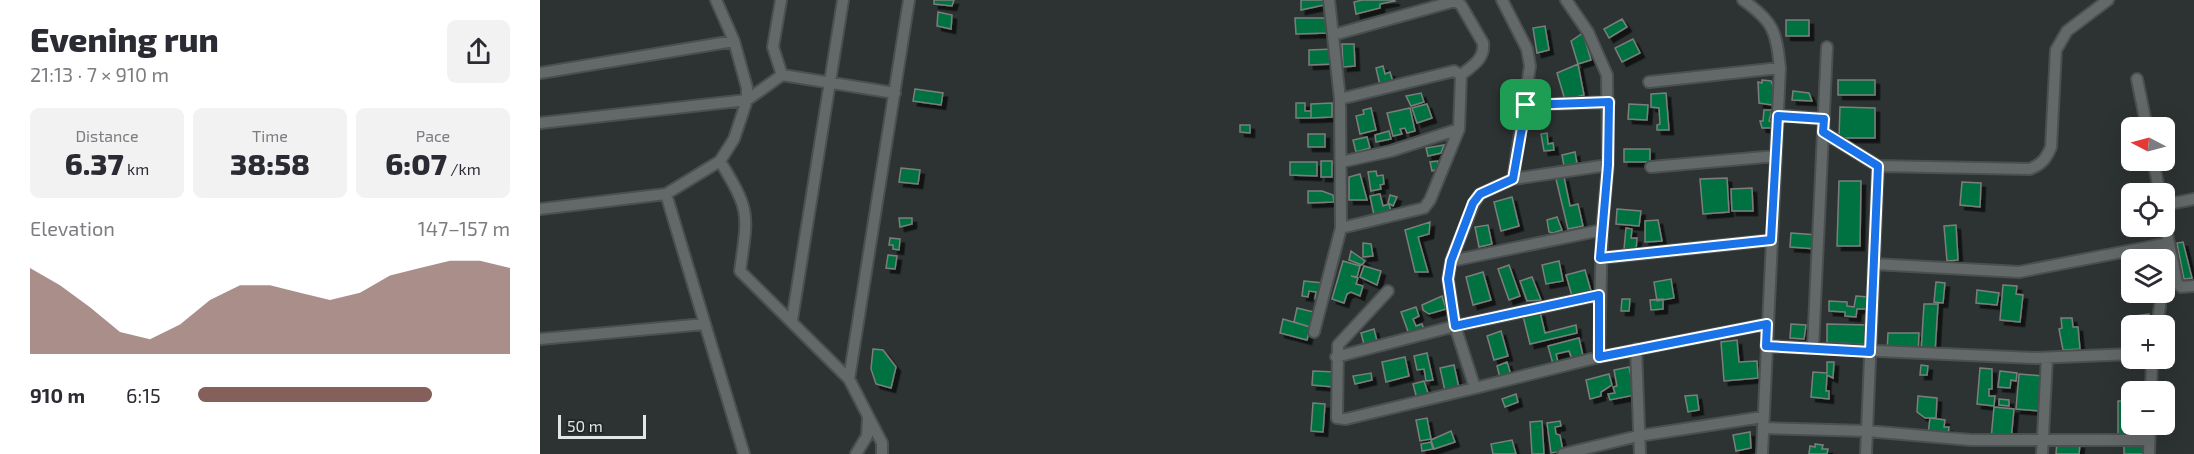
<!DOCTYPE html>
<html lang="en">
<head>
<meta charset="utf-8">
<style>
  body { margin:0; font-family:"Exo 2",sans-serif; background:#f2f2f3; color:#2b2b33; height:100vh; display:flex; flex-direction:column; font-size:22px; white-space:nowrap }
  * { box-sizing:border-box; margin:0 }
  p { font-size:20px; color:#7c7c81 }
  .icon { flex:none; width:33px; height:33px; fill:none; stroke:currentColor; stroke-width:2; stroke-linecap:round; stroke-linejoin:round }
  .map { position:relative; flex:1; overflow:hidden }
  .details { display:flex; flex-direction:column; background:#fff; width:540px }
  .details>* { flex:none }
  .needle { width:39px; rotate:276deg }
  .controls { position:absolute; left:1581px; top:117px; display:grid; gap:12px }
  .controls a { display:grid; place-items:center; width:54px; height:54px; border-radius:9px; background:#fff; box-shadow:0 6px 24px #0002; font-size:30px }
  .scale { position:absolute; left:18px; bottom:15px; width:88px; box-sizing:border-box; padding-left:6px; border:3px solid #e2e6e5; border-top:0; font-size:16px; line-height:21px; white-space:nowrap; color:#e2e6e5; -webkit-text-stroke:4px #232928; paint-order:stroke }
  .pin { position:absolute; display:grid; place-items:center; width:51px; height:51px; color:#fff; margin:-26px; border-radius:12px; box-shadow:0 3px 9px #0006 }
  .round { display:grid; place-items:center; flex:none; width:63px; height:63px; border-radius:9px; background:#f2f2f3 }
  .summary { display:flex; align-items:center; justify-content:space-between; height:102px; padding:0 30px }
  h1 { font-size:33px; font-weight:800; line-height:45px }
  .figures { display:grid; grid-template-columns:repeat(3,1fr); gap:9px; height:102px; padding:6px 30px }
  .figures div { display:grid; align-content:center; border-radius:9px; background:#f2f2f3; text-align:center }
  .figures b { font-size:30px; font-weight:800 }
  .figures small { font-size:16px; font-weight:400 }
  .figures p { font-size:16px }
  .chart { height:168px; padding:12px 30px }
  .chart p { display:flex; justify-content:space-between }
  .chart svg { width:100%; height:108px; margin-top:6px; fill:#855f59; opacity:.7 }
  ul { padding:0 30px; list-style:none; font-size:20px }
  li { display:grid; grid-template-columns:96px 72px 1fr; align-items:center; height:45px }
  li i { height:15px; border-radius:8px; background:#855f59 }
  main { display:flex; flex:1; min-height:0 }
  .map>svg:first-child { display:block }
</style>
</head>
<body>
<main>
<section class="details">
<div class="summary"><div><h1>Evening run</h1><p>21:13 · 7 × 910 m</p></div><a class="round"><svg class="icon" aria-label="share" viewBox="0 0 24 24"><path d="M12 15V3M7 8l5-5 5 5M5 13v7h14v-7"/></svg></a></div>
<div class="figures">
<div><p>Distance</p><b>6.37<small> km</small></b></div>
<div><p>Time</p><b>38:58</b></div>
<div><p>Pace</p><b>6:07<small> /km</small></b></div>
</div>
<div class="chart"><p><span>Elevation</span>147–157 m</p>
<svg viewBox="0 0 160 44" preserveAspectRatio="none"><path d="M0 44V9L10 16L20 25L30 35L40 38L50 32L60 22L70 16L80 16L90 19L100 22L110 19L120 12L130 9L140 6L150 6L160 9V44z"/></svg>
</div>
<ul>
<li><b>910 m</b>6:15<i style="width:75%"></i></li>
</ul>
</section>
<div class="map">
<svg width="1654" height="454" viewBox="0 0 1654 454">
  <defs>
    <filter id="shadow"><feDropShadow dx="4.5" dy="4.5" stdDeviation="0" flood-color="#0009"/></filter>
  </defs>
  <rect width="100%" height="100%" fill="#2d3332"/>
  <path fill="#007140" stroke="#7a7f7c" stroke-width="1.5" filter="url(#shadow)" d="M394,0H414L412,6L394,4Z
    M761,0H788L789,4L761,10Z
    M822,0H854L855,1L840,4V8L816,14L814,2Z
    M398,12L412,15L411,29L397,26Z
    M755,18H785L787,33L756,34Z
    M1082,19L1087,27L1069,38L1064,29Z
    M1246,20H1269V36H1246Z
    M1005,26L1009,50L997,53L993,28Z
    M1043,33L1051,60L1038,64L1031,41Z
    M1093,39L1100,53L1082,62L1075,48Z
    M802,44H814L815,66L803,67Z
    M794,49L795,64L769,65V50Z
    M1038,64L1044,95L1025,100L1017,73Z
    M843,66L845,74L850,72L853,82L840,85L836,68Z
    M1222,80L1231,81L1234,88H1238L1232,105L1219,103L1218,82L1222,83Z
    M1298,80H1335V95H1298Z
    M375,89L403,93L401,105L373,101Z
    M1253,91L1269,93L1272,101L1252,100Z
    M881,93L884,102L871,106L866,96Z
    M1126,93L1129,130H1117V125L1120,124L1119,108L1111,107V94Z
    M756,103H765V111H771V118H756Z
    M792,103V117L771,118V104Z
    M887,104L892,118L877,123L872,108Z
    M1089,104L1108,105L1107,120L1088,119Z
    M1300,107L1335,108V138H1299Z
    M831,108L836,130L820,134L816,116L824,114L823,110Z
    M870,108L875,131L867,133L865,128L860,129L862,134L853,136L847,113Z
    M1224,110H1232L1229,121L1233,122L1232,128H1222L1220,121H1223Z
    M700,125H710V133L700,132Z
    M849,131L851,139L836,142L835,135Z
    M1007,133L1008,144L1013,143L1014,150L1004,151L1001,134Z
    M768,134H785V147H768Z
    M827,137L830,148L816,152L813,140Z
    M904,145L901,153L888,156L886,148Z
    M1084,149H1110V162H1084Z
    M1035,152L1037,163L1024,166L1022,155Z
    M781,161H792V177H781Z
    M898,161V169L892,171L890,162Z
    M750,162H777V176L750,175Z
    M361,168L380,170L378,184L359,182Z
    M836,171L837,176L843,175L844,184L840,185L841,189L831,191L828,172Z
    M820,174L827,200H809V177Z
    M1024,177L1030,206L1038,204L1043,226L1028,229L1016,179Z
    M1187,178L1189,212L1163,214L1160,179Z
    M1299,181H1321L1320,246H1297Z
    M1422,182L1441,183L1440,207L1420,205Z
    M1212,188L1213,211H1192L1191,189Z
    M768,191H782L793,195L794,202L768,203Z
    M840,194L843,206L849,204L852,216L835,220L830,196Z
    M850,195L857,197L853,206L848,203Z
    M972,197L979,226L961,231L954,202Z
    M1077,209L1101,211L1099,226L1076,224Z
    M1017,217L1022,230L1013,233L1009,232L1007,220Z
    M359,218H372V224L360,227Z
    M1118,220L1122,241L1105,242V221Z
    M890,222L889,234L878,237L888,272H875L865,230Z
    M948,225L952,244L939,247L935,227Z
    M1416,225L1418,260L1407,261L1404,226Z
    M1086,228L1092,229L1091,238H1097L1096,250L1084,249Z
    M1251,233L1278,235L1277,249L1250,247Z
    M350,238L360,239L359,250L353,249V245H349Z
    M1643,242L1652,278L1644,279L1637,243Z
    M823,243L831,244L833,256L823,257Z
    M811,251L825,261L822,265L809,260Z
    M348,255L357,256L355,269L346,268Z
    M803,261L820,266L817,277L811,276L818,278L816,284L823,286L820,296L811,292L807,294L804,303L792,299Z
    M1019,261L1023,281L1006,284L1002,265Z
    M969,265L980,296L969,300L958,269Z
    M824,266L841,271L837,285L820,277Z
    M1045,270L1051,291L1032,296L1026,275Z
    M943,272L951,300L933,305L926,277Z
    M992,277L1001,300L987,301L980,281Z
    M1131,279L1134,298L1117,301L1114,282Z
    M764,281L784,283L781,300L775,299L776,292L769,291L768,297L762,296Z
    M1396,282L1405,283L1403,303L1394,302Z
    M1463,285L1477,286L1476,294L1483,295L1480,322L1460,320Z
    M1437,290L1459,293L1457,305L1436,303Z
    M902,296L906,309L889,314L883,310L882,305Z
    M1316,296L1328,297L1327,309H1317L1316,317L1305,316V312L1289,311V301L1307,302V306L1314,307Z
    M1082,299H1090L1089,311H1081Z
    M1123,299V309L1111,310L1110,300Z
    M1384,304H1398L1395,353L1381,352Z
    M876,307L879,316L873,319L876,326L882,324L885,332L870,337L861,312Z
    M757,308L774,312L770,327L754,322Z
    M1000,312L1005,333L1036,325L1037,333L990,344L983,316Z
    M1609,314L1611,326H1596L1595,316Z
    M1521,318H1532L1533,327H1538L1540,349L1523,350L1519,329L1522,328Z
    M743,319L770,327L767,340L740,333Z
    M1251,324L1266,325L1264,339L1250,338Z
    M1287,324L1327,325V344L1287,343Z
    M834,329L838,345L825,348L821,333Z
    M961,331L968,356L954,360L947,336Z
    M1348,333H1379L1378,353L1347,352Z
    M1039,338L1043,356L1032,359L1029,351L1016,354L1018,362L1013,364L1008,346Z
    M1197,340L1199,362L1217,361L1218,378L1184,381L1181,342Z
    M333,349L343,350L356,367L351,388L336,384L331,369Z
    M887,353L893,380L886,381L884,369L877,370L874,356Z
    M865,357L869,376L846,382L842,362Z
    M967,362L971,375L960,378L957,366Z
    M1287,362H1294L1293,378L1287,375L1286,391H1289V399L1271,397L1273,372L1287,373Z
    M914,365L919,388L905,391L900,368Z
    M1381,365L1388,366L1387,375H1380Z
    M1089,367L1095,395L1070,400L1068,394L1075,393L1073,387L1077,386L1074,370Z
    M1440,368L1452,369V389H1449V396H1455L1454,406L1437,404Z
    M773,371L795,372L794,387L772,385Z
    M1460,371L1477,373L1476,381L1471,380L1470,388L1458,387Z
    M831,373L832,380L815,384L813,376Z
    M1069,374L1072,385L1061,392V396L1050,399L1046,380Z
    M1479,374L1503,376L1499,411L1476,409Z
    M884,381L889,396L877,399L873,384Z
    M976,394L978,402L965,407L962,399Z
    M1157,395L1159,410L1148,412L1145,396Z
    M1378,396L1397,398L1396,418H1385L1377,412Z
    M1459,399L1469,400V406L1459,405Z
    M1578,401H1592V424H1608V435H1578Z
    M773,403L785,404L783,432L771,431Z
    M1454,407L1474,409L1471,440L1451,439Z
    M887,418L891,439L880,441L876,420Z
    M1390,418L1405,420L1404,427H1409L1408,436L1388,434Z
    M1002,421L1004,454H992L990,422Z
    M1020,421L1021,426L1015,427L1016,434L1020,435L1023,451L1011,453L1007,423Z
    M911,431L915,442L894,449L891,440Z
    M1210,432L1211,448L1196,451L1193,435Z
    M972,440L976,454H953L951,444Z
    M1605,441V454H1584V442Z
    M891,442L893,449L882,451L881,444Z
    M1517,442L1540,444L1539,454H1516Z
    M1275,444L1283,445L1282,449H1288L1287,454H1269L1270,446L1275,447Z"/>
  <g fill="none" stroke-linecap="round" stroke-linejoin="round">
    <g stroke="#4a4f4f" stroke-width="14">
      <path id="street" d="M241,0L233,47L242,75L355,93
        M914,0L921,5L943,43C945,59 932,66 921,75
        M962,0L987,49L990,66L973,179L940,194L934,203L911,261L908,279L915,326L935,388L1059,357L1227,324
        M1026,0L1048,32L1067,75L1068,165L1062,230L1059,357
        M1203,0C1234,22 1236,31 1240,68L1222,454
        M793,35L915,1
        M0,73L194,41
        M1597,79L1607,128
        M1109,82L1240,68
        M800,99L914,71L921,75L919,129L890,200L884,208L801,228
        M986,105L1069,102
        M1238,115L1284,119
        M0,123L207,100L242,75
        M1283,132L1338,166L1490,169C1502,164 1506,159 1511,147L1516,50L1527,31L1568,0
        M1613,160L1620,194
        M180,161C211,212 208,213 200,271L309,379L342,443V454
        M801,162L851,151L919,129
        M1111,167L1236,156
        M973,179L1068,165
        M126,194L204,454
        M1624,205L1654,199
        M0,209L126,194L180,161L194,139L207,100V88L194,41L176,0
        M1624,219L1637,283L1641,287L1654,286
        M1061,258L1231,240
        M911,261L1062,230
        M1334,264L1479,272L1629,243
        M848,291L798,345L797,418L806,419L935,388
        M252,320L303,0
        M1617,326L1620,306
        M774,332L801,228L800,99L789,0
        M0,339L165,324
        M1226,346L1495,358L1592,354
        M1273,347L1287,47
        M1096,349L1100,454
        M796,357L915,326L1059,295
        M309,379L369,0
        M1611,392L1612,358
        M1223,428L1327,431L1431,440H1609
        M316,454L327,436L328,418
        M1023,454L1098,436L1223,417
        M1326,454L1338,166
        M1502,454L1507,358
        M1609,454L1610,424"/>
    </g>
    <use href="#street" stroke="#636968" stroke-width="10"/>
  </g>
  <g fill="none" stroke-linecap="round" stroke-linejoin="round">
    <g stroke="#fff" stroke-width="12">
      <path id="route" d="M1069,102L1068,165L1060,258L1231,240L1238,116L1284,119L1283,132L1338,166L1330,352L1226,346L1227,324L1059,357V295L915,326L908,279L911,261L933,203L940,194L973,179L986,105Z"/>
    </g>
    <use href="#route" stroke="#1a73e8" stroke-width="8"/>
  </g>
</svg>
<div class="controls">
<a><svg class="needle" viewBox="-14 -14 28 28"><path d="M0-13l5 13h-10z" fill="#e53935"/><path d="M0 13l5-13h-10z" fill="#7c7c81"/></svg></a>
<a><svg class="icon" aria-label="locate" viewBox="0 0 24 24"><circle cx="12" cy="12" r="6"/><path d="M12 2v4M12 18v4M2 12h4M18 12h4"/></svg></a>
<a><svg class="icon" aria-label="layers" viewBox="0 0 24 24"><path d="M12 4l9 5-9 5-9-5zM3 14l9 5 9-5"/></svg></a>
<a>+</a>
<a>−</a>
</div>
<div class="scale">50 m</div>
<div class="pin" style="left:986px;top:105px;background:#1e9e55"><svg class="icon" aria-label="arrive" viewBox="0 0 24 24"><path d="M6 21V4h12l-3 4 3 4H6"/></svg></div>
</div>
</main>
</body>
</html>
